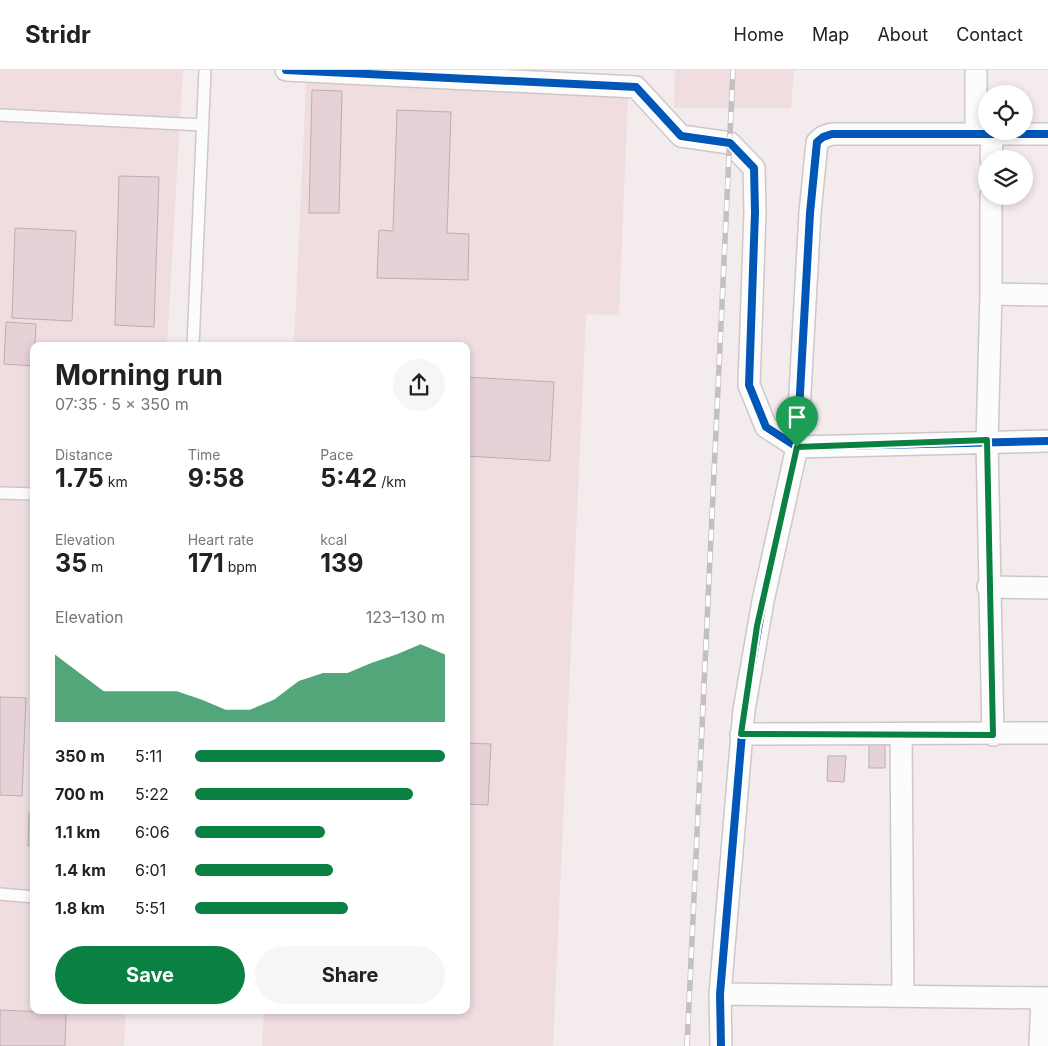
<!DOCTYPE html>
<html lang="en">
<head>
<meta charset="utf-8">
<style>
  body { margin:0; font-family:Inter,sans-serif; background:#f6f6f6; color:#222; height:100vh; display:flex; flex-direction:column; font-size:19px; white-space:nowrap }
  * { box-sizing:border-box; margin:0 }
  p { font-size:16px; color:#767676 }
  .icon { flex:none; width:28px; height:28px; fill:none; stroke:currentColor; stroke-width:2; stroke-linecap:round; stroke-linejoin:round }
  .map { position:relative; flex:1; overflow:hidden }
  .side { position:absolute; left:30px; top:272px; width:440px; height:672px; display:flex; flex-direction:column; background:#fff; border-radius:10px; box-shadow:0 2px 8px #0003 }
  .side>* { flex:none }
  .tools { position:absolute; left:978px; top:15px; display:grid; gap:10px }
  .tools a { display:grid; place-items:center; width:55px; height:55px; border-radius:50%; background:#fff; box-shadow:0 2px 8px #0003; font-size:25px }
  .pin { position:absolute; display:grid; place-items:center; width:42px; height:42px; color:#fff; margin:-51px -21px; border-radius:50% 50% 50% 0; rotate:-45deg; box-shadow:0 0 5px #0007 }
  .pin .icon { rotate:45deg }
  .round { display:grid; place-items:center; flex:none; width:52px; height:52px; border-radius:26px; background:#f6f6f6 }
  .head { display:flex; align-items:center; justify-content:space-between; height:85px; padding:0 25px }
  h1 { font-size:28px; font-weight:700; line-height:38px }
  .metrics { display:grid; grid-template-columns:repeat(3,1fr); gap:8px; height:85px; padding:5px 25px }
  .metrics div { display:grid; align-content:center }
  .metrics b { font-size:25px; font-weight:700 }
  .metrics small { font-size:14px; font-weight:400 }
  .metrics p { font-size:14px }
  .chart { height:140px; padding:10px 25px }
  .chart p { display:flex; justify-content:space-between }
  .chart svg { width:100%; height:90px; margin-top:5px; fill:#0b8043; opacity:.7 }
  .action { display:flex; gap:10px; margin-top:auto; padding:10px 25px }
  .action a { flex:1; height:58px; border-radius:30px; background:#0b8043; color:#fff; font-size:20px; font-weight:700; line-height:58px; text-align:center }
  .action a+a { background:#f6f6f6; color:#222 }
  ul { padding:0 25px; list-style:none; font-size:16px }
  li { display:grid; grid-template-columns:80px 60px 1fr; align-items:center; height:38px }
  li i { height:12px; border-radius:6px; background:#0b8043 }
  header { display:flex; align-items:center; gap:30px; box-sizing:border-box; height:70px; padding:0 25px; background:#fff; border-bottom:1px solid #e0e0e0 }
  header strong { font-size:24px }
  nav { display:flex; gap:28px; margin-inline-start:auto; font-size:18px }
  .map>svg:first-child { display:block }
</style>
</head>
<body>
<header>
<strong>Stridr</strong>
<nav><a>Home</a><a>Map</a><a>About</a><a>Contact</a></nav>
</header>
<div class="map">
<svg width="1048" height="976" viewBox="0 0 1048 976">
  <rect width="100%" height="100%" fill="#f4ebed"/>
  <path fill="#efdde0" d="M0,0H183L167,276H34V941H126L124,976H0Z
    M675,0H794L791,38H674Z
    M306,13L628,27L619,245L586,244L553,976H262L264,941H466V276H294Z"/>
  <path fill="#e6d1d6" stroke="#b6b0b1" d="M312,20L342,21L339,143H309Z
    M397,40L451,42L447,163L469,164L468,210L377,208L379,160L393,161Z
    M119,106L159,107L154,257L115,255Z
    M15,158L76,161L72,251L12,248Z
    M6,252L36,254L34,296L4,294Z
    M466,307L554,312L550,391L466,386Z
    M0,627L26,628L22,726L0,725Z
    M869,668H885V698H869Z
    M466,673L491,674L488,735L466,734Z
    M828,686H846L844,712L827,711Z
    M29,743L34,744V776H28Z
    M0,940L66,943L65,976H0Z"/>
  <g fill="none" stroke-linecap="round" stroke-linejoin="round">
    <g stroke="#cec7c8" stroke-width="14">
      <path id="lane" d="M0,45L203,55
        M193,276L205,0
        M0,423L34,424
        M0,824L34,827"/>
    </g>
    <g stroke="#cec7c8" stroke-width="24">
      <path id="street" d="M286,0L636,17L681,66L730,73L754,98L755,142L749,315L766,357L797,377L1048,371
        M976,0V64
        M991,89L992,64
        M991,126V224L987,371L993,665
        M991,224L1048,225
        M988,517L1048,518
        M741,664L1048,663
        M901,664L903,926
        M720,924L1048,928
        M721,976L720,924L744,640L763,531L797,377L810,143L817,72L823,67L832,64H1048
        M1040,976L1042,928"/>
    </g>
    <use href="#lane" stroke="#fdfcfc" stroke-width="11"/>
    <use href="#street" stroke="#fdfcfc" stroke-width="21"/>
    <g stroke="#c3c0c1" stroke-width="5.5">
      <path id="rail" d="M687,976L733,0"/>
    </g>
    <use href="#rail" stroke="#fff" stroke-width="4" stroke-dasharray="11" stroke-linecap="butt"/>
    <g stroke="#fff" stroke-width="11">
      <path id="cycleway" d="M286,0L636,17L681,66L730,73L754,98L755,142L749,315L766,357L797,377L1048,371
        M721,976L720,924L744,640L763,531L797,377L810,143L817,72L823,67L832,64H1048"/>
    </g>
    <use href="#cycleway" stroke="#0057b8" stroke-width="8"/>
  </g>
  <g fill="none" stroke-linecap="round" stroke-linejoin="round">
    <g stroke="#fff" stroke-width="10">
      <path id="route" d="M987,370L993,665L741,664L757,556L797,377Z"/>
    </g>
    <use href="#route" stroke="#0b8043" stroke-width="6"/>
  </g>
</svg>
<div class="tools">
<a><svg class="icon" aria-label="locate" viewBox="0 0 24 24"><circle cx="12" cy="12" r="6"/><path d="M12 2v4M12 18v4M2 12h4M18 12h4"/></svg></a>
<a><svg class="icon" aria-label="layers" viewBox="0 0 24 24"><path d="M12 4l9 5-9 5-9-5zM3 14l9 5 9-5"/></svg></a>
</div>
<div class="pin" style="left:797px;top:377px;background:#1e9e55"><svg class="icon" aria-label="arrive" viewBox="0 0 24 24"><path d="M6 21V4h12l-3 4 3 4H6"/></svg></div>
<section class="side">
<div class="head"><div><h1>Morning run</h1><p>07:35 · 5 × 350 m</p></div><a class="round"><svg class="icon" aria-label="share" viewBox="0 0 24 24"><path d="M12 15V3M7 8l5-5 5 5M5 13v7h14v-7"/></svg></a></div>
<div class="metrics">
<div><p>Distance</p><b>1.75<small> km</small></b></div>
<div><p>Time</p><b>9:58</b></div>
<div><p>Pace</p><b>5:42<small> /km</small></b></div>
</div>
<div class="metrics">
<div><p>Elevation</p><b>35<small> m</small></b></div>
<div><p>Heart rate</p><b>171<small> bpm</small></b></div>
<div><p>kcal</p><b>139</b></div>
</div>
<div class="chart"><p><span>Elevation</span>123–130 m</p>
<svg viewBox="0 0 160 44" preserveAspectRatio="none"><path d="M0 44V11L10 20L20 29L30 29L40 29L50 29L60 33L70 38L80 38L90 33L100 24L110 20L120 20L130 15L140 11L150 6L160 11V44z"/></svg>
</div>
<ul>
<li><b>350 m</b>5:11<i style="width:100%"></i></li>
<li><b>700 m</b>5:22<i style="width:87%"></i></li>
<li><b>1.1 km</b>6:06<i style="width:52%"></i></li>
<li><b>1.4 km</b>6:01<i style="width:55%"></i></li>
<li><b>1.8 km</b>5:51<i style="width:61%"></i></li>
</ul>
<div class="action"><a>Save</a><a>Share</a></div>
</section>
</div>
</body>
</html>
